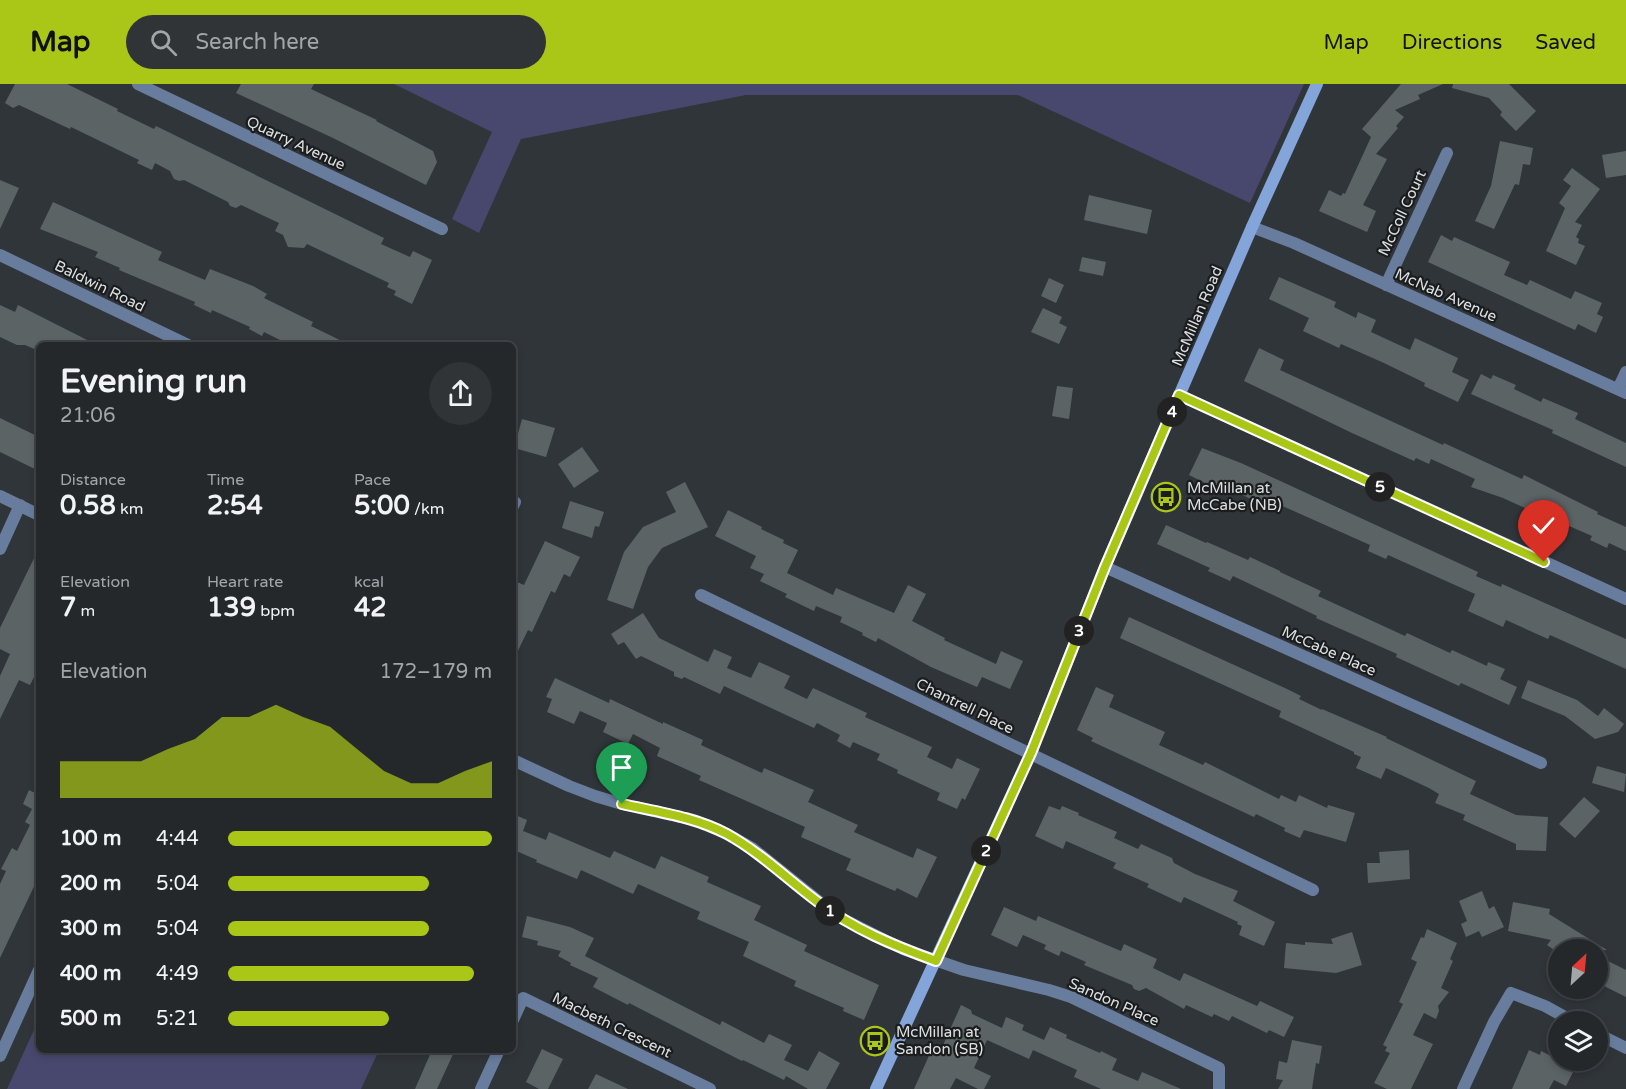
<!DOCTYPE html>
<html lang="en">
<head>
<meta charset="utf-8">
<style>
  body { margin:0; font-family:"Varela Round",sans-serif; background:#303437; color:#f1f3f6; height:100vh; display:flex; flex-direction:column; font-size:22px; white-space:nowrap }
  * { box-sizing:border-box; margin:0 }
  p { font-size:20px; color:#a3a6a9 }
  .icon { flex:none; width:33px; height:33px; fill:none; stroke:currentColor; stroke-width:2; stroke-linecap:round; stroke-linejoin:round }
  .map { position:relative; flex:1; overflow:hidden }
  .sheet { position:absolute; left:36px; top:258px; width:480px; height:711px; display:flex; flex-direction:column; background:#24282b; border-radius:9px; box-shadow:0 3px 9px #0003,0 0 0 2px #414447 }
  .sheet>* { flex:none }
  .needle { width:39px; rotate:26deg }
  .tools { position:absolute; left:1548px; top:855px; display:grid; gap:12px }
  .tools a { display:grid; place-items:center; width:60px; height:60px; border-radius:50%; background:#24282b; box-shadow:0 3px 9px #0003,0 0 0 2px #414447; font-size:30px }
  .pin { position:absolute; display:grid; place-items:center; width:51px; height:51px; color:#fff; margin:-62px -26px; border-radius:50% 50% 50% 0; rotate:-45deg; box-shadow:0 0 6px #0007 }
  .pin .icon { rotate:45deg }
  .km { position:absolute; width:30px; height:30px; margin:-15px; border-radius:50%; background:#222; color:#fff; font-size:16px; line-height:30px; text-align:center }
  .round { display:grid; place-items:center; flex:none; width:63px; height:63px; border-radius:32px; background:#303437 }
  .headline { display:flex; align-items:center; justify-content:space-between; height:102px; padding:0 24px }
  h1 { font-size:33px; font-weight:700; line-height:45px }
  .figures { display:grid; grid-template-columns:repeat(3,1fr); gap:9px; height:102px; padding:6px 24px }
  .figures div { display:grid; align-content:center }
  .figures b { font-size:26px; font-weight:700 }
  .figures small { font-size:16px; font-weight:400 }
  .figures p { font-size:16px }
  .chart { height:168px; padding:12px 24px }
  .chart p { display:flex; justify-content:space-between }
  .chart svg { width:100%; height:108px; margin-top:6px; fill:#aac717; opacity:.7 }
  ul { padding:0 24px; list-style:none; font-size:20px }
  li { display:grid; grid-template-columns:96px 72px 1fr; align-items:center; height:45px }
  li i { height:15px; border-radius:8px; background:#aac717 }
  header { display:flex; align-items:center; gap:36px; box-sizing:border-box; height:84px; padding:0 30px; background:#aac717; color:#111 }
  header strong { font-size:28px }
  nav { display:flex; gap:33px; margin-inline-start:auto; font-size:21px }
  .search { width:420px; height:54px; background:#303437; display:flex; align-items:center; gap:15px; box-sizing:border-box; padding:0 21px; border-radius:33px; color:#a3a6a9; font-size:22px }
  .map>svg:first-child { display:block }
</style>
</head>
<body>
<header>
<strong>Map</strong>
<div class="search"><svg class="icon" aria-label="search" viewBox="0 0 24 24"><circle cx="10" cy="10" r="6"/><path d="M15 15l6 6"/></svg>Search here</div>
<nav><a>Map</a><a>Directions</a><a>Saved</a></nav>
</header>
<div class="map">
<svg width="1626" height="1005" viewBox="0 0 1626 1005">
  <rect width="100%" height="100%" fill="#303539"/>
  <path fill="#48486e" d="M394,0H1304L1250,119L1018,11H746L521,55L479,149L452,135L492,48Z
    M39,935V966H379L361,1005H7Z"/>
  <path fill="#5c6365" d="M15,0H67L118,25L117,27L154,45L156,42L384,154L381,160L410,173L413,167L432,176L412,220L394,211L396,207L387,203L389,199L307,160L304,164L288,163L283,151L275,147L279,139L241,121L236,124L230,122L228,118L184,96L179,97L174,95L170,87L155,79L152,86L137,79L139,76L71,43L70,45L19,21L13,24L5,19Z
    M241,0H314L311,5L377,36L376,37L433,67L437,78L426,101L333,54L236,9Z
    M1401,0H1443L1418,11L1420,15L1395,26L1404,33L1396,42L1398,44L1376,70L1387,75L1363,121L1376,127L1367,148L1319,127L1329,106L1341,112L1343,109L1345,110L1371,53L1362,45Z
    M1453,0H1509L1536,27L1516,47L1500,31L1502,28L1489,14L1452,4Z
    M1500,57L1533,64L1530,81L1523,80L1519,101L1515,100L1494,145L1475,137L1491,102Z
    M1626,67V91L1606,94L1602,71Z
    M1572,84L1600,105L1575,138L1582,141L1576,153L1579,155L1578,159L1585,162L1576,181L1546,167L1565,124L1559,119L1571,102L1563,96Z
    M0,96L19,104L0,145Z
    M1089,111L1152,126L1147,150L1084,136Z
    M53,118L162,168L158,176L205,196L210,185L253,202L267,210L264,214L313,238L311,242L350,261H290L264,248L262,252L249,245L250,243L212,226L211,229L194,221L195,218L119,186L120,184L95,173L98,168L40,145Z
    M1441,151L1452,157L1454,153L1510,178L1504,191L1527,201L1530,196L1571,215L1575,207L1602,219L1597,230L1603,233L1596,249L1578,240L1575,246L1428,178Z
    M1082,173L1106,178L1103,192L1079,187Z
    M1279,193L1336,218L1334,223L1356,234L1358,228L1376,236L1371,248L1410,266L1415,254L1458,274L1452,288L1469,296L1458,318L1424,302L1425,299L1384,279L1341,260L1339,264L1303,247L1309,234L1269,215Z
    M1049,194L1064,201L1056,219L1041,212Z
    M0,221L15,228L18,221L97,261H39V267L25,261H17L0,253Z
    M1043,224L1062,233L1059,239L1067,243L1059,260L1031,248Z
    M1259,264L1284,276L1280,286L1443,361L1444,359L1522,395L1524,391L1598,428L1597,430L1626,443V467L1609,459L1607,464L1590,456L1592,452L1569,442L1567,447L1528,429L1529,426L1503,414L1471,403L1475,395L1431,375L1429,380L1416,374L1414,377L1352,349L1244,297Z
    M1481,290L1491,295L1493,291L1516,301L1514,305L1541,318L1543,314L1578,329L1575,335L1626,359V383L1552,349L1553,346L1471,310Z
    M1057,302L1073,304L1069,335L1052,332Z
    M0,334L39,353V387L0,368Z
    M522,335L555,344L546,373L514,364Z
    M582,363L599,387L574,404L558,380Z
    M1202,364L1241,379L1478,488L1476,492L1501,503L1502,500L1626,555V585L1550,551L1548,555L1506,536L1503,543L1468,527L1475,510L1388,471L1386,475L1368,467L1370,461L1269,416L1266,422L1225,403L1223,408L1189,391Z
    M685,398L708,443L662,464L648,483L633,525L607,516L624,468L643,443L676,428L666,408Z
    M570,417L604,428L599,443L595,442L592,454L562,444Z
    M728,426L762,443L761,445L784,456L783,459L798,466L787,489L833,511L836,504L894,529L908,501L926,510L912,537L945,554L944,556L996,580L1001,567L1023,577L1010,605L982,593L977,603L931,583L878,554L876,558L862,551L863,549L840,538L842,533L816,522L814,527L785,513L787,510L760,497L764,490L750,484L756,472L715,452Z
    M1166,441L1206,459L1207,458L1248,476L1250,473L1280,487V488L1321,507L1318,512L1405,552L1407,549L1450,569L1452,566L1487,582L1488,578L1505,585L1500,595L1517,603L1509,621L1461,599L1459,602L1433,590L1396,573L1397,570L1316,534L1317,532L1233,492L1230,497L1208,487L1210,484L1157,460Z
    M545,457L580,473L570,493L564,490L555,509L551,507L532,548L528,546L513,577V506L517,498L524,501Z
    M39,464V583L30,601L19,596L0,635V592L10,570L0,565V544Z
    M643,529L659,554L708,578L714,565L732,573L727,584L751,594L759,578L790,592L784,604L807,615L813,604L867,629L865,633L932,663L927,673L952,685L957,674L980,685L965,716L962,714L957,725L937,716L940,709L897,689L898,686L877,676L880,670L853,658L850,664L837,657L840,651L817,639L814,644L724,602L720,610L684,593L682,595L674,592V588L641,572L636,575L624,558L618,561L611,550Z
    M1129,533L1287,605L1301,612L1299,615L1322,626V625L1387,653L1386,654L1476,697L1470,710L1516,731L1548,733L1546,767L1516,766V760L1463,736L1465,731L1435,719L1439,710L1429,704L1386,684L1381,695L1356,684L1361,673L1354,670V668L1279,633L1281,627L1120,554Z
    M555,594L609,619L610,615L663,640V638L703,656L701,661L762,689L764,684L814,706L808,718L858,741L854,748L913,774L917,764L937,773L917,814L897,804L895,807L846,786L851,775L801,753L805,743L699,696L701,692L657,672L660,664L633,650L628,660L603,648L607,639L580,627L574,640L547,628L552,615L546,613Z
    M1528,596L1577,616L1598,632L1604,624L1624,640L1618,648L1595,655L1565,632L1521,614Z
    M1096,603L1114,611L1109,623L1165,648L1159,661L1203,681L1205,678L1279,715L1281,711L1296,718L1299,711L1327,724L1328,721L1355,729L1346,758L1304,746L1300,754L1284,747L1285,744L1256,730L1254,733L1224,719L1091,657L1093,654L1077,646Z
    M1597,682L1626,690L1624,708L1592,699Z
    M29,706L39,711V777L36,783L39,792L0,874V800L6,787L1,785L12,764L17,767L30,741L25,738L32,725L23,720Z
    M1584,713L1600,727L1575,754L1559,740Z
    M1049,722L1060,726L1062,722L1079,729L1078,731L1117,748L1114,754L1138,765L1141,760L1172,774L1174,779L1195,790L1238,807L1233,817L1275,838L1264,862L1239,851L1242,842L1237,840L1238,838L1184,813L1181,819L1147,803L1149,800L1113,784L1116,779L1066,757L1063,765L1035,752Z
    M513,730L527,736L523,747L546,756L549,748L610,774L614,767L655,785L661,772L709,793L707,798L761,822L754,836L807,861L804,867L879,901L864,936L843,927L844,924L794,902L796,897L743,872L749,858L697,835L700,828L638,800L633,810L581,786L577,795L536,778L537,776L514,766L513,768Z
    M1409,766L1410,795L1368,799L1367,779H1380L1379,768Z
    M1482,807L1489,825L1494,822L1504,843L1482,853L1479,847L1466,853L1461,840L1467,837L1459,817Z
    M1513,818L1550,825L1549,830L1607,866H1554L1547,861L1551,856L1508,847Z
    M1004,823L1036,837L1038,832L1121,867L1124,860L1157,875L1153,884L1180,897L1184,889L1257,922L1260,917L1294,933L1284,953L1269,946L1267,949L1232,932L1229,937L1214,930L1212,933L1186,921L1184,925L1146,904L1139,907L1134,905L1132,901L1084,881L1086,878L1061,867L1059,872L1044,865L1046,861L1023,851L1017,863L991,851Z
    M527,832L570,843L594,854L585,872L720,941L722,937L764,959L769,950L792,961L784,976L808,987L819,967L840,979L826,1005H808L786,992L784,996L743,976L742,977L629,919L628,921L593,903L598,894L570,881L571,879L558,872L561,867L537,861L538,857L522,853Z
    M1427,845L1457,859L1450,875L1453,877L1441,904L1449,908L1438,922L1439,927L1436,935L1424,929L1413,951L1433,960L1411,1005H1387L1374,999L1390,969L1385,967L1387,963L1383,961L1403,920L1399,918L1417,878L1411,875L1421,853L1424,854Z
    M1352,848L1362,881L1336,889L1284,884L1286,859L1305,861V858L1333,860L1331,855Z
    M1598,872L1626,886V913L1598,899Z
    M961,921L971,926L972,930L1002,944L1006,933L1024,941L1022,946L1044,956L1050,943L1067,951L1066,954L1100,969L1101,967L1117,975L1112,986L1138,997L1142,988L1181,1005H1101L1074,993L1077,986L1033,966L1029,975L987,956L974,984L991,992L984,1005H978L956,994L950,1005H914L932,965L940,968Z
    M1292,956L1322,962L1319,980L1316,979L1312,1005H1278L1283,996L1276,995L1279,977L1287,979Z
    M542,965L563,975L548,1005H539L526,998Z
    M432,966H455L437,1005H415Z
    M1529,966L1540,971L1541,967L1575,984L1566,1002L1554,996L1549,1005H1512Z
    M596,990L628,1005H588Z"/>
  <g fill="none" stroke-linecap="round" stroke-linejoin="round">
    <path stroke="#687d9d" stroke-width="12" d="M138,0L442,145
      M1252,143L1294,159L1626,309
      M0,171L188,261
      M1386,201L1447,69
      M1618,305L1626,288
      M1179,311L1626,515
      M0,412L39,431
      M513,417L515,418L513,422
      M0,465L20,421
      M1105,483L1541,679
      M701,511L1313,806
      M513,676L569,702L595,712L622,720L694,736L725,749L752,764L837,832L903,865L964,886L1049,906L1071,913L1219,984V1005
      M513,936L523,914L710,1005
      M1598,950L1626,964
      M0,972L39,886
      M481,1005L499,966
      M1463,1005L1494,938L1511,909L1545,922L1574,938"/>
    <path stroke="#84a5d9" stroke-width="12" d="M876,1005L1031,669L1105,483L1252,143L1317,0"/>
  </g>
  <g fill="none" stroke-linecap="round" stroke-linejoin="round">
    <g stroke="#fff" stroke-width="12">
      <path id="route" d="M622,720C658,728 695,733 727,750C761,769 787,795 818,818C853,845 895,862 936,877L1031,669L1105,483L1179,311L1544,478"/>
    </g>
    <use href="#route" stroke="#aac717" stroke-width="8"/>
  </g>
  <defs>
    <g id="bus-ring" transform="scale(1.5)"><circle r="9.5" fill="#1a1c1e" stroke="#aac717" stroke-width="1.5"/><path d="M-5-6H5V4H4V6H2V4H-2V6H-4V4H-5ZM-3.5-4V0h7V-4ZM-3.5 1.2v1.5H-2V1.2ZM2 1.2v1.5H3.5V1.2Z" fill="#aac717"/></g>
  </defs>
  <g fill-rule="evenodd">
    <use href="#bus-ring" x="1166" y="413"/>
    <use href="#bus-ring" x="875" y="957"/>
  </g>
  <g text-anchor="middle" stroke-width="4.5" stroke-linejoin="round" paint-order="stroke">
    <g font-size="15" fill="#dde0e2" stroke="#1a1c1e">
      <text transform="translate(296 59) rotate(25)" y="5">Quarry Avenue</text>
      <text transform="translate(1402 129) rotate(-65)" y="5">McColl Court</text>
      <text transform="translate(100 202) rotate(26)" y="5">Baldwin Road</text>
      <text transform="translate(1446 211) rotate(24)" y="5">McNab Avenue</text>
      <text transform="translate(1197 232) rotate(-67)" y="5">McMillan Road</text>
      <text transform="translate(1329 567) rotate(24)" y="5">McCabe Place</text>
      <text transform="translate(965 622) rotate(26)" y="5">Chantrell Place</text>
      <text transform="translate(1114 918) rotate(24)" y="5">Sandon Place</text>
      <text transform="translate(612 941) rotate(26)" y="5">Macbeth Crescent</text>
    </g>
    <g font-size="15" fill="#dde0e2" stroke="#1a1c1e" text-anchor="start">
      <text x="1187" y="409">McMillan at<tspan x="1187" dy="17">McCabe (NB)</tspan></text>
      <text x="896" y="953">McMillan at<tspan x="896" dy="17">Sandon (SB)</tspan></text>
    </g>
  </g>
</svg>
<div class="tools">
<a><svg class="needle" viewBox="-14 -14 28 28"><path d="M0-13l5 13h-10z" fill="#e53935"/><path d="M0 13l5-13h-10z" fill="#a3a6a9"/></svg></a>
<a><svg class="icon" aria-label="layers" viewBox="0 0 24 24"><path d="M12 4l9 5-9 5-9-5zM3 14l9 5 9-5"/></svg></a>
</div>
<div class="pin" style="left:622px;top:720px;background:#1e9e55"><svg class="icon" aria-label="arrive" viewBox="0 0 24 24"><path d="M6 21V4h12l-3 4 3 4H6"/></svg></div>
<div class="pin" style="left:1544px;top:478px;background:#d93025"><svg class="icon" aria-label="check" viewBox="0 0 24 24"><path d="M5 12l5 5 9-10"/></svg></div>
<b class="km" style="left:830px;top:827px">1</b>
<b class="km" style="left:986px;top:767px">2</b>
<b class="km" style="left:1079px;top:547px">3</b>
<b class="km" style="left:1172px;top:328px">4</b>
<b class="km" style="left:1380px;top:403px">5</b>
<section class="sheet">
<div class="headline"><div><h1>Evening run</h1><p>21:06</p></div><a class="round"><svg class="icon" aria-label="share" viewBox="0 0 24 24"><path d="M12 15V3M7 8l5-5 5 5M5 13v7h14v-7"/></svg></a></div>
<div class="figures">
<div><p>Distance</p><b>0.58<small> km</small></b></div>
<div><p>Time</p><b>2:54</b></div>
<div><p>Pace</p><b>5:00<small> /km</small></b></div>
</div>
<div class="figures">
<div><p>Elevation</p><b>7<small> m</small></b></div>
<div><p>Heart rate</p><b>139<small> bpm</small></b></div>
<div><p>kcal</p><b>42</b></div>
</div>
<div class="chart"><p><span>Elevation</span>172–179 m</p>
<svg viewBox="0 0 160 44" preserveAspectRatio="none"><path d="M0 44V29L10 29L20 29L30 29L40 24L50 20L60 11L70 11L80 6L90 11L100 15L110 24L120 33L130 38L140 38L150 33L160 29V44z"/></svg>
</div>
<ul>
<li><b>100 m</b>4:44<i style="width:100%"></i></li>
<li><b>200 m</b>5:04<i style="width:76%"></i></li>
<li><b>300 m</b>5:04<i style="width:76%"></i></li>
<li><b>400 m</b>4:49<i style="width:93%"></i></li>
<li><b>500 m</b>5:21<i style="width:61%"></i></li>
</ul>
</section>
</div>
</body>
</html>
